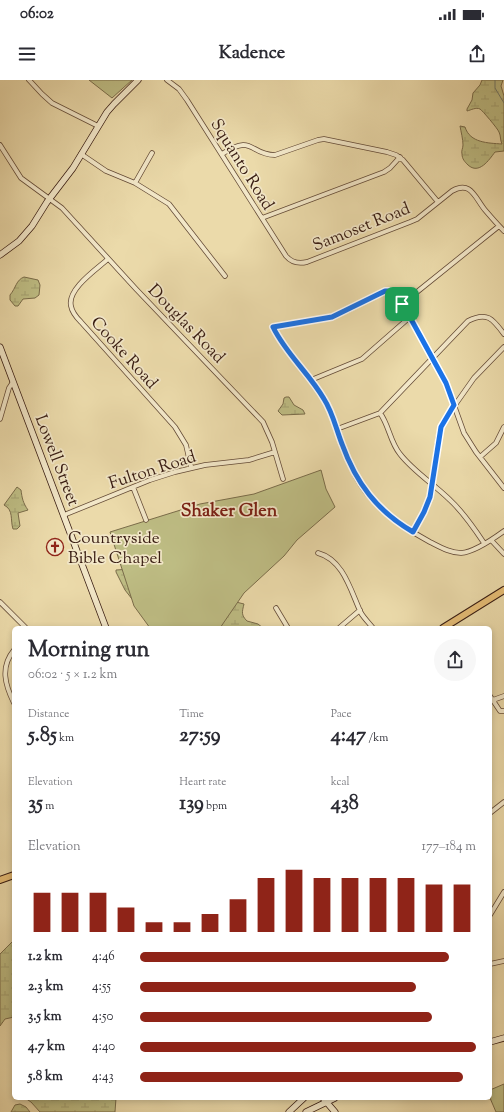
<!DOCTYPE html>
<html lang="en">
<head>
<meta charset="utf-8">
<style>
  body { margin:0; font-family:"Sorts Mill Goudy",serif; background:#f7f7f7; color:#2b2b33; height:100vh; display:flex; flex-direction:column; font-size:15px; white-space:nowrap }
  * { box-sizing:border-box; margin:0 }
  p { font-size:13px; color:#7c7c81 }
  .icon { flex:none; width:22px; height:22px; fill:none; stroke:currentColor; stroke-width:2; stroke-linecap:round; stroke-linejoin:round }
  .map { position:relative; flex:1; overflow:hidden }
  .sheet { position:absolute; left:12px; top:546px; width:480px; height:474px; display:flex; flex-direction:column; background:#fff; border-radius:6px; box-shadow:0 2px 6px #0003 }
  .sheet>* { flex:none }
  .pin { position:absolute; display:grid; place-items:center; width:34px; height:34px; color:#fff; margin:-17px; border-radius:8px; box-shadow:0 2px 6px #0006 }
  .round { display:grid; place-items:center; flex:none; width:42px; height:42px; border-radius:21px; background:#f7f7f7 }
  .head { display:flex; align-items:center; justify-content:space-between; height:68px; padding:0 16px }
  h1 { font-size:22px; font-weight:800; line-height:30px }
  .stats { display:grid; grid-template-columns:repeat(3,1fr); gap:6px; height:68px; padding:4px 16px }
  .stats div { display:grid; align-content:center }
  .stats b { font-size:20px; font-weight:800 }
  .stats small { font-size:11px; font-weight:400 }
  .stats p { font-size:11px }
  .chart { height:112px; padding:8px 16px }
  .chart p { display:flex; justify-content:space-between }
  .chart svg { width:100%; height:72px; margin-top:4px; stroke:#8f2418; stroke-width:6 }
  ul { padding:0 16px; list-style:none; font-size:13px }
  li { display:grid; grid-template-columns:64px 48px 1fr; align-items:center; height:30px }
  li i { height:10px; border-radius:5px; background:#8f2418 }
  .status { display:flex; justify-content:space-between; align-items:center; height:28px; padding:0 20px; background:#fff; direction:ltr }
  .status svg { height:11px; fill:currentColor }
  header { display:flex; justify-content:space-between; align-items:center; height:52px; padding:0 16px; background:#fff; font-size:18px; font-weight:800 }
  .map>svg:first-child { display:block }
</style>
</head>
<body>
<div class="status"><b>06:02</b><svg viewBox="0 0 49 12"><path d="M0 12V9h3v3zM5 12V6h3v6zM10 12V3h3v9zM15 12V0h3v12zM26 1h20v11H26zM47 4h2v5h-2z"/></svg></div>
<header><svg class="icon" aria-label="menu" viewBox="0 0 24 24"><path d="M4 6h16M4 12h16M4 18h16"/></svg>Kadence<svg class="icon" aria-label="share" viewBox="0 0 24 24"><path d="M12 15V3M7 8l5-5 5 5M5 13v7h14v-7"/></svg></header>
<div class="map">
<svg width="504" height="1032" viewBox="0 0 504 1032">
  <defs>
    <pattern id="wetland-marsh" width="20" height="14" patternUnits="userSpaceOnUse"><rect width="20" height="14" fill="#bebd84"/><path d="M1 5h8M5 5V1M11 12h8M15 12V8" fill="none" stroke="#a4a271"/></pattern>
  </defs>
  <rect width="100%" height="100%" fill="#ebdaaa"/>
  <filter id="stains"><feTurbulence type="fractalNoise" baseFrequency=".005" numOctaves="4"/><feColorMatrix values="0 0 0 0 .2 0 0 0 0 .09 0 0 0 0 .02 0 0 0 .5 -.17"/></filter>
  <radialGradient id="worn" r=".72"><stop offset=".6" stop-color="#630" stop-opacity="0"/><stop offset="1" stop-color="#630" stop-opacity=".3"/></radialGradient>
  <path fill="url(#wetland-marsh)" stroke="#7a6c4a" d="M482,0H503L501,6L504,16V71L495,72C489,80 479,95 468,85C465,82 462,79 462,74C461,71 463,68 463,65C463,59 461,52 460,46L465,47C470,63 488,63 502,64C500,60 501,56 499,52C498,49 482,30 480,29C476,27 471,30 467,31V29L472,20L473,13L480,5Z
    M24,197L38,200L40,205L39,215L35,218L23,219L18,226H15L10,220V215C16,208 16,200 24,197Z
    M286,317H289L294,325L303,330L305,334L282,335L278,331L283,324L284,318Z
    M17,407L21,410C22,418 23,423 28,430L18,433L20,446L17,449H13C10,440 14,430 4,425Z
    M132,489V519L125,510L116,492V490Z
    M236,522L244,524C242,532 241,535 247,541L258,544L263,548H218Z
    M14,860V937L5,939L0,946V874Z
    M25,1018H116L115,1032H40L31,1022Z
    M20,1024L26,1027L30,1032H11L15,1025Z"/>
  <path fill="#bebd84" stroke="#7a6c4a" d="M89,0H132L112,18Z
    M321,390L326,409L335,427L297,460L284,476L244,513L220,548H150L134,526L110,452L200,424L254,414Z
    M504,1004V1032H496L490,1018V1010Z"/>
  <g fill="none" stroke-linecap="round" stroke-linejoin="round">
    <path stroke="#717a6d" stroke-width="1" d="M495,0V8L504,23"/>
    <g stroke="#644b37" stroke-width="5.5">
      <path id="street" d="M29,0L42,14L52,23L98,46
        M167,0L179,9L187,20L286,176C292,183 299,184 307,182L410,142L417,139L452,111C471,100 475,118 485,130C491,137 497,144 504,151
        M0,65L21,98L62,128L136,209L263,342L272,362L283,399
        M81,74L106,91L135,103L169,124L225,196
        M222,74C254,53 249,75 275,75L318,60L324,59L387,72L396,75L403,80L438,122
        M135,103L152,73
        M262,138L384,92L390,88L400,77
        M108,179C97,189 67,209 71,226C72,232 77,238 81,242L175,347L186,365L191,387
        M402,224L499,146
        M311,300L362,279L410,237
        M380,333C389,345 390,362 400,374C414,392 434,404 450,420C463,432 474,448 484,463
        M0,339L9,308L13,302
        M337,349L380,333L468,241C487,231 493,239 504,254
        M480,377L496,363L504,347
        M133,407L146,440
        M504,408L476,372L464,353L446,303L406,230L395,213L390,211H384L348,230L332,237L273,247C286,275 310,294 326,321C339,345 343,373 356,397C372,427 401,446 430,462C440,467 450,473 461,473C474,472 493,459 504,451
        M64,435L150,400L175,392L205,385L249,380L275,372
        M413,452L422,437L430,417L439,354L443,342L474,298L504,267
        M491,460L504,474
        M318,473C344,480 351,512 361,533C364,538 369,543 373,548
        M0,522L26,548
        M276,528L288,548
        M339,548L360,530
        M14,570C0,587 5,605 14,623
        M490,616L500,631H504
        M493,620L504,616
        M490,733L504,722
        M490,835L504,812
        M490,884L504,881"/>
    </g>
    <g stroke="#371b11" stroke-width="7">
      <path id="secondary" d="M0,175L19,161L32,146L47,122L73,88L107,32L114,24L138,0
        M0,267L106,548
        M490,962L504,958
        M323,1018L335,1032
        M289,1032L304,1018
        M306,1032L335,1018"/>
    </g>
    <g stroke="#371b11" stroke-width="8">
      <path id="primary" d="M443,548L504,510
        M0,800L14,795"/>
    </g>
    <use href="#street" stroke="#f2e7c8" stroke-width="4"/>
    <use href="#secondary" stroke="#f2e7c8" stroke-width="5.5"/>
    <use href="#primary" stroke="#e6bd75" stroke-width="6"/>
  </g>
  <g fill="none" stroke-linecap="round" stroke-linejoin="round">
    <g stroke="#fff" stroke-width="8">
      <path id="route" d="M385,211H390L396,214L406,230L446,303L454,325L441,347L430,417L424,432L413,452C377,431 356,403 342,364C336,349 333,333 324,319C309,293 286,274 273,247L332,237Z"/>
    </g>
    <use href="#route" stroke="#1a73e8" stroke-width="5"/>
  </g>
  <defs>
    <g id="church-ring" transform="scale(0.9)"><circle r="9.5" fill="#f2e7c8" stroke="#8f2418" stroke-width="1.5"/><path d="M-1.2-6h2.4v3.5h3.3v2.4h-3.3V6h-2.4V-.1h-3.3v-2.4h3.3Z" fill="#8f2418"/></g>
  </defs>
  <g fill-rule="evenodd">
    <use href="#church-ring" x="55" y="467"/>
  </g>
  <g text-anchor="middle" stroke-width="3.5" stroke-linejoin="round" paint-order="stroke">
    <g font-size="17" fill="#371b11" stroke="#f2e7c8">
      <text transform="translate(243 84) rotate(58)" y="6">Squanto Road</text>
      <text transform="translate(361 146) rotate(-22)" y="6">Samoset Road</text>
      <text transform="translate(187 243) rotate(46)" y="6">Douglas Road</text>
      <text transform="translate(125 272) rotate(48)" y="6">Cooke Road</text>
      <text transform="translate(58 380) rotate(69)" y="6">Lowell Street</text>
      <text transform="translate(152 389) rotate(-18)" y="6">Fulton Road</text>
    </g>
    <g font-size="17" fill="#371b11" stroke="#f2e7c8" text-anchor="start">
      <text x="68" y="463">Countryside<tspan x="68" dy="20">Bible Chapel</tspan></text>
    </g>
    <g font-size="18" font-weight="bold" fill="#7a1f14" stroke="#f2e7c8">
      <text x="229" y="436">Shaker Glen</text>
    </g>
  </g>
  <rect width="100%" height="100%" filter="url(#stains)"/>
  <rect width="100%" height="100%" fill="url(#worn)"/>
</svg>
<div class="pin" style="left:402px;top:224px;background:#1e9e55"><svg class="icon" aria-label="arrive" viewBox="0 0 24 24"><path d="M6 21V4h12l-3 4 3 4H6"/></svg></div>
<section class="sheet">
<div class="head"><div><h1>Morning run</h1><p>06:02 · 5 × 1.2 km</p></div><a class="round"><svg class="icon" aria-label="share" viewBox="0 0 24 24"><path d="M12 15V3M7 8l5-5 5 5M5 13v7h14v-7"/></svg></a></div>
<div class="stats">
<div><p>Distance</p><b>5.85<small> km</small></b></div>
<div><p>Time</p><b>27:59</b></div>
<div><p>Pace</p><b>4:47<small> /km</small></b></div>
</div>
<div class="stats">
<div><p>Elevation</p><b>35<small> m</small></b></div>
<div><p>Heart rate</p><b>139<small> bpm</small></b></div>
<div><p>kcal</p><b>438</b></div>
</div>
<div class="chart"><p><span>Elevation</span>177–184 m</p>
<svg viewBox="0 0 160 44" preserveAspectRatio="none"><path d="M5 44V20M15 44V20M25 44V20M35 44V29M45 44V38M55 44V38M65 44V33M75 44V24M85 44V11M95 44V6M105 44V11M115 44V11M125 44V11M135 44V11M145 44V15M155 44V15"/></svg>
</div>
<ul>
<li><b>1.2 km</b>4:46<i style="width:92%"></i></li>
<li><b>2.3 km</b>4:55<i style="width:82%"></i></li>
<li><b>3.5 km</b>4:50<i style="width:87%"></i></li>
<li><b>4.7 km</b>4:40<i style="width:100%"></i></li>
<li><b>5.8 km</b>4:43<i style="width:96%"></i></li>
</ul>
</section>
</div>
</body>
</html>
